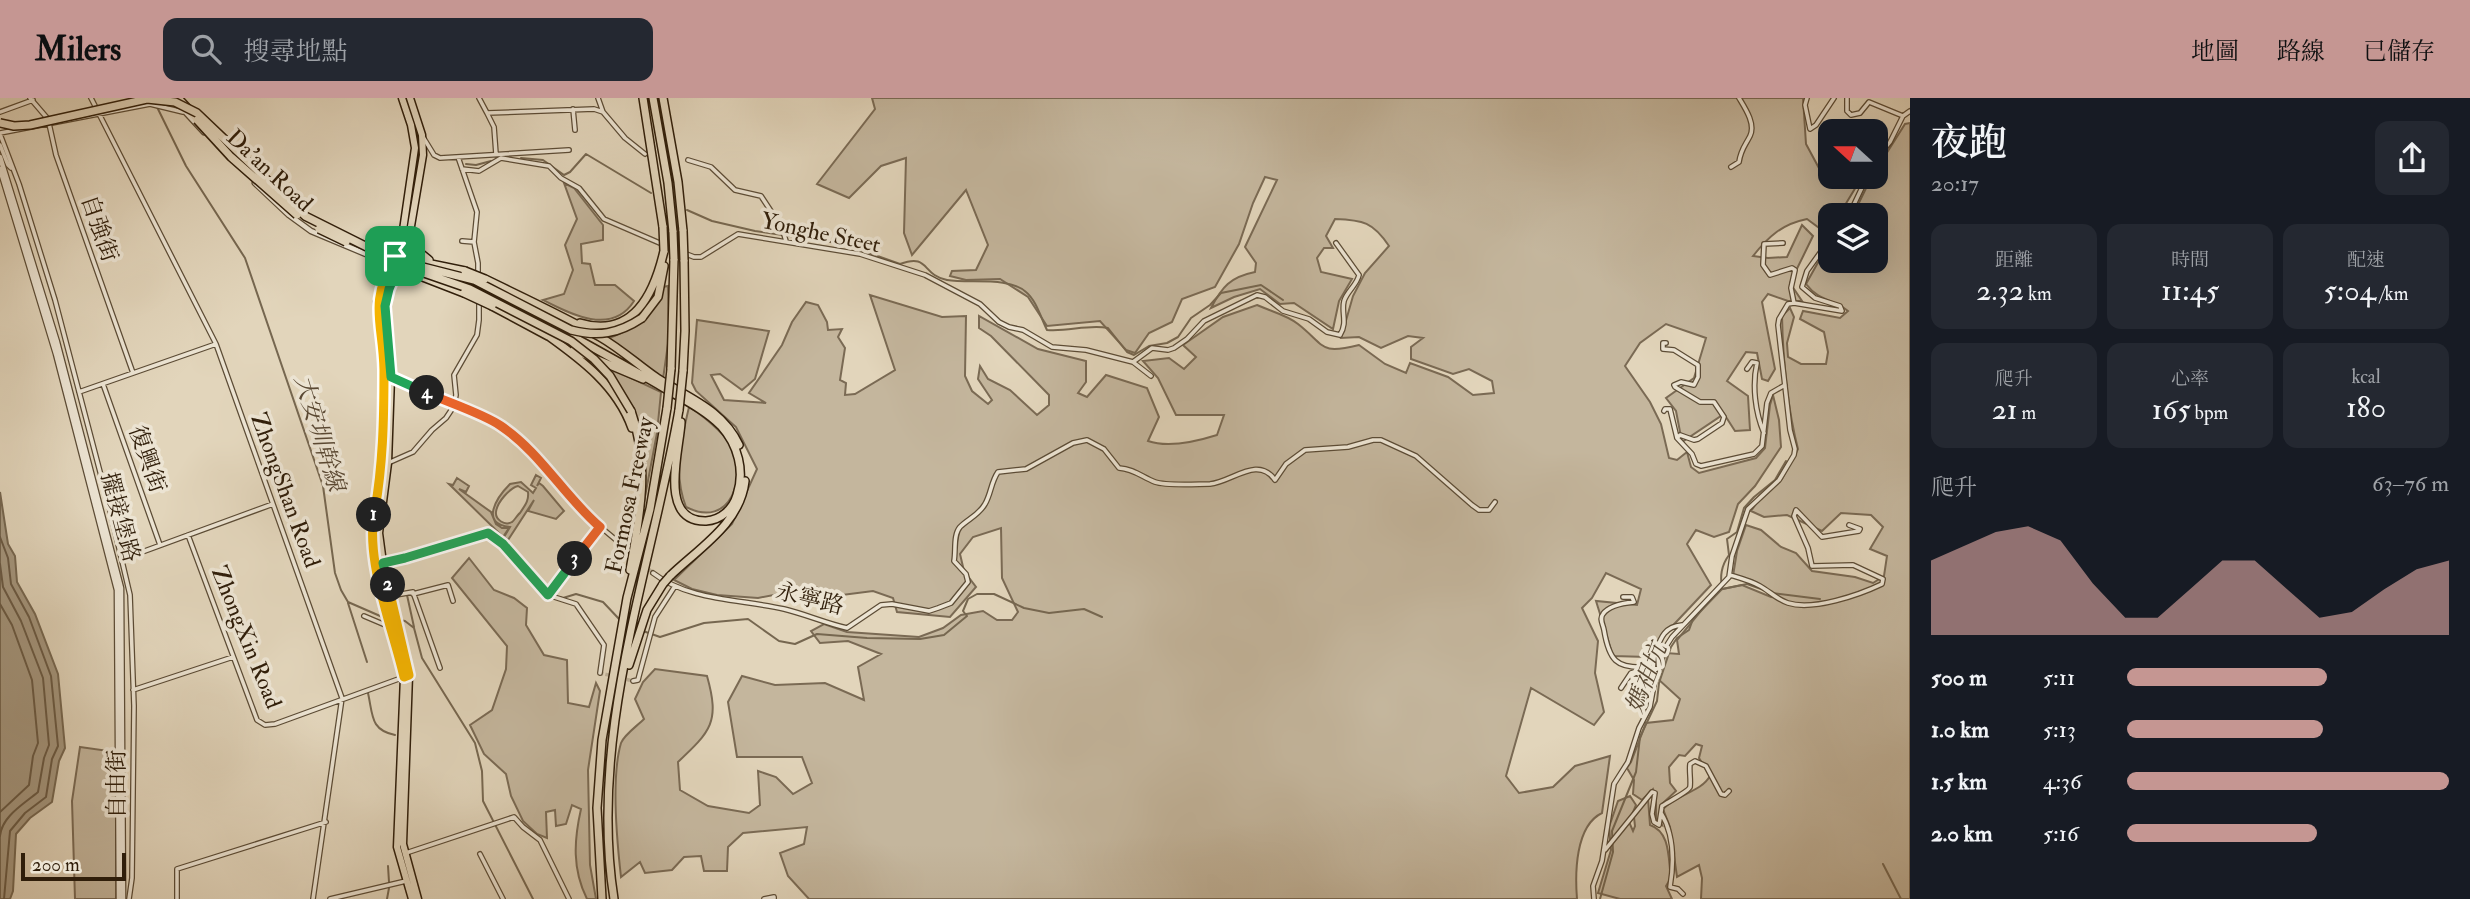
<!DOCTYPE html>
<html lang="zh-TW">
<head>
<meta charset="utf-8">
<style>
  body { margin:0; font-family:"IM FELL Double Pica","Noto Serif TC",serif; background:#242831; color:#f1f3f6; height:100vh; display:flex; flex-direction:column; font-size:26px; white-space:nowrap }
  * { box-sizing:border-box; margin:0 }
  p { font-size:23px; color:#9ea1a6 }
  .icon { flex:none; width:38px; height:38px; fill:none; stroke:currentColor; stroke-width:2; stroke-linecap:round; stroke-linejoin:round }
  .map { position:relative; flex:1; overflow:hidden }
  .drawer { display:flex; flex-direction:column; background:#171b24; width:560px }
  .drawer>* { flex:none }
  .needle { width:46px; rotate:291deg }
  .buttons { position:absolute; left:1818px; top:21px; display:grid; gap:14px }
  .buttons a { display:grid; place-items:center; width:70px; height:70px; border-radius:14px; background:#171b24; box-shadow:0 7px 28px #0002; font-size:35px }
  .scale { position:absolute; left:21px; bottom:18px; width:105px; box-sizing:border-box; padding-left:7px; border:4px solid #301e0a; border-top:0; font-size:19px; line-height:24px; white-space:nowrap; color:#301e0a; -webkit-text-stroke:5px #ece4d3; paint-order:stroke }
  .pin { position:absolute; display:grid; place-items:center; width:60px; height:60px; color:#fff; margin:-30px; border-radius:14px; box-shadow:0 4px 10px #0006 }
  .km { position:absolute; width:35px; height:35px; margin:-18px; border-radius:50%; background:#222; color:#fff; font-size:19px; line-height:35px; text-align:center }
  .round { display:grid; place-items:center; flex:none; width:74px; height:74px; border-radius:14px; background:#242831 }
  .headline { display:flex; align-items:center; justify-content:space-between; height:119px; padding:0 21px }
  h1 { font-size:38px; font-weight:600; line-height:52px }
  .metrics { display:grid; grid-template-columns:repeat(3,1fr); gap:10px; height:119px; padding:7px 21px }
  .metrics div { display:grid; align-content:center; border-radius:14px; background:#242831; text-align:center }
  .metrics b { font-size:30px; font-weight:600 }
  .metrics small { font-size:19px; font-weight:400 }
  .metrics p { font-size:19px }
  .chart { height:196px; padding:14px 21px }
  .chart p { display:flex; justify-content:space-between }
  .chart svg { width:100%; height:126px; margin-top:7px; fill:#c59692; opacity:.7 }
  ul { padding:0 21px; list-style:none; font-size:23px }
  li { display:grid; grid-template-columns:112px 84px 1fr; align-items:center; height:52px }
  li i { height:18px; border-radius:9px; background:#c59692 }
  header { display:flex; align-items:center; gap:42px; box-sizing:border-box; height:98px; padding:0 35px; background:#c59692; color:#111 }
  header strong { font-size:33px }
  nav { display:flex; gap:38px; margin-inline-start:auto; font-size:24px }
  .search { width:490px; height:63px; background:#242831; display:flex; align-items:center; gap:18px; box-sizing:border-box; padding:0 24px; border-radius:14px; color:#9ea1a6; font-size:26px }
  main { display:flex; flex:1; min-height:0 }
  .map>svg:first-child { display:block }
</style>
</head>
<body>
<header>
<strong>Milers</strong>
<div class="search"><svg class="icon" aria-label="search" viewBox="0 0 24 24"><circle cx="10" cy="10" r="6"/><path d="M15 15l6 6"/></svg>搜尋地點</div>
<nav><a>地圖</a><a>路線</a><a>已儲存</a></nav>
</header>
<main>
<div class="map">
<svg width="1910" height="801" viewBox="0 0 1910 801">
  <rect width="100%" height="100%" fill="#e2d5bb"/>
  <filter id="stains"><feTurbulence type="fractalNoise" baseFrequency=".00286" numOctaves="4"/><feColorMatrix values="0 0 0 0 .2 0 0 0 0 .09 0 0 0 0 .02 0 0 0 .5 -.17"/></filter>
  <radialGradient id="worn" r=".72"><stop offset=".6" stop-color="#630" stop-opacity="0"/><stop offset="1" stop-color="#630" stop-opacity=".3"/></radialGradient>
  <path fill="#c4b69d" stroke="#7a6a54" stroke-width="2" fill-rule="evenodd" d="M872,0H1803L1806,46L1820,72L1830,73V79H1862L1839,117H1830V129L1826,135L1807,121C1782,126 1768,139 1753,158L1768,160L1787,159L1802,127L1813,138L1790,185L1802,203H1788L1768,196L1762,204L1775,271L1768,283L1762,281L1757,255L1746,254L1727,283L1748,298L1750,332L1735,333L1724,316L1682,344L1676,313L1666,300L1694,280L1706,240L1666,226L1640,245L1625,268L1650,304L1661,326L1669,360L1677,362L1687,354L1691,369L1699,375L1756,360L1765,350L1770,307L1773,297L1779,322L1781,349L1755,388L1738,406L1729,434L1714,439L1696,432L1687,446L1711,487L1663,538L1648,559L1613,558L1596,503L1637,507L1641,491L1606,475L1592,500L1582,510L1598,543L1595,575L1604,614L1594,627L1531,590L1506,678L1519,695L1553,689L1575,668L1610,658L1602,715C1575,728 1575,776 1577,801H809L788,778L780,755L804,746L807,729L743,735L728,749L727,773H704L701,758L684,759L672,772L645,775L640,764L621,779C617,744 611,679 621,645C624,637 637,628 644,621L635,601L643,584L655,571L707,578C720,624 711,633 678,664L680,692L708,708L749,715L760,707L758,673L776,679L793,696L812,685L802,659H737L728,604L742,578L775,587L825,585L864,602L858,569L881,556L848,543L820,545L811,533L824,526L847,534L919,539L943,530L961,517L983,513L997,522H1012L1018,514L1002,480L1001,430L973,439L960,456L964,473L976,489L950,519L897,514L893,500L873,493L842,497L815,489L758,500L717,497L692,491L674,482L732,426L757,371L736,329L696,293L692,285L697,222L769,233L755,281L742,292L720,276L711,277L724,302L766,305L749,295L782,247L792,224L806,204L818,207L827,224L828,232L842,231L838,239L845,250L840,282L846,285L845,297L855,296L895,272L870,197L942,219L966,218L965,278L972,293L988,306L992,302L978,281L980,268L988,281L1010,292L1037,317L1049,307V297L991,238L979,230V218L1038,251L1086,263V284L1078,295L1087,299L1106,277L1147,290L1159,319L1148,343C1168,350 1198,343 1217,337L1224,317H1176L1158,280L1143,263L1169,260L1184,271L1196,259L1183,247L1223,219L1257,207C1270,213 1287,217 1298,226C1326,248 1319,257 1359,247L1385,266L1406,275L1410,265L1448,279L1473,297L1494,295L1492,283L1469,271L1453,276L1411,261V249L1423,240L1408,238L1381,250L1359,239L1341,240L1353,198L1365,175L1389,148C1373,124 1363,122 1335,121L1326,138L1333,150H1324L1317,160L1321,174L1352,181L1339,203L1333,231L1294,205L1280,206L1260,191L1234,199L1211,210C1222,189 1230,179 1255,174L1256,165L1245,149L1277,82L1265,79L1253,105L1239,146L1215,189L1182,201L1172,224L1149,235L1135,255L1126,252L1100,223L1047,228L1028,199L1000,181L966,182L950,178L952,173L976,172L988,147L966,92L912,157L904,135L906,60L881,68L849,100L817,86L875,11Z
    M1910,25V801H1701L1702,780L1699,767L1677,779L1670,729L1663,711C1677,696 1701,694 1710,678L1699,660L1702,648L1696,646L1685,658L1679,657L1669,669L1670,685L1676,693L1662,706L1660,721L1662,727L1656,723V700L1653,691L1642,702L1633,696L1634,682L1627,670L1631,664L1646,625L1673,622L1680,601L1658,581L1666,555L1679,556L1677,542L1718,492L1742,487L1771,499L1781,500L1752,482L1733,478L1737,453L1746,427L1761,432L1781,449L1796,455L1812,473L1855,479L1873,485L1884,478L1887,458L1870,451L1883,429L1871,417L1841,415L1822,433L1787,417L1764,419L1751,413L1758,403L1782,381L1798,351C1787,308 1783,263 1782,218L1790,210L1794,219L1787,245L1788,259L1801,266H1826L1828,254L1824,234L1800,221L1803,213L1840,220L1848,213C1832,200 1820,204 1806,186L1821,159L1830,147V163H1876V117H1853L1870,82L1872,79H1876V72L1905,26Z
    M564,85L574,90L603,127V142L581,146L582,165L590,166L595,187H615L634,203C612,238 570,216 543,202L564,196L573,172L565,147L577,121Z
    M668,188L669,239L663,281L607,241C644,227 643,222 663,189Z
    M608,269L661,294L657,335L644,404C644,385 648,367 644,349C640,320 624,294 608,269Z
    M689,309C700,315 723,334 729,345C749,378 731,432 686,409C673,376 681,343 689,309Z
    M536,377L541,380L537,388L539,385L543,388L564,413L556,421L528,413L534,402L508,442L504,439L510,429C479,426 497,399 510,386L521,384L533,395L536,390L531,387ZM518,388L528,394C529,403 525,407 520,415C518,416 514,423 512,424C505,428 495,422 496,414C497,404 510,390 518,388Z
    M457,380L469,388L466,394L459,391L491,414L496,426L502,430H509L503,439L449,386L453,387Z
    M469,460L494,492L514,500L527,510L526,527L544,557L567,562L568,605L589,609L596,585L600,593L588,672L590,767L596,801H587C572,771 574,742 581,711L572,707L566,726L556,728L555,712L546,714L547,740L537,736L523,723L511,698L506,676L484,656L470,627L492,612L506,571L507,548L452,480Z
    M80,649L116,654V801H75L72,703Z
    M1630,698L1636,707L1629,724L1633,733L1635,728L1634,719L1648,700L1650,727C1671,734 1668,762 1671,780L1666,788L1672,801H1620L1598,795L1611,752L1609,729L1618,703Z"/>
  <path fill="#a5977f" stroke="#766750" stroke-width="2" d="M0,394L8,446L15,458L17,484L35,516L58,576L65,650L59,663L52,704L30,720L16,736L13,793L10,801H0Z"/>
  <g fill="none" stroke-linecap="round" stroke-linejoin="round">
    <path stroke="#6a5a44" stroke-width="2" d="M0,439L8,460L11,486L29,519L51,578L58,648L52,661L46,699L25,715L10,733L4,801
      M0,466L3,489L21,523L43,580L49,647L44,660L38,694C24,706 2,718 0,738
      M0,506L12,527L32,582L38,645L33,658L29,687L0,714"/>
    <path stroke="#766750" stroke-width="2" d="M157,9L186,68L245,160L323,388L335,475L341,492L348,504L387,521
      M521,60L543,62L564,77L570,74L586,56L651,95
      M466,66L476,67L491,63
      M687,112L712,123L755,133L844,146L900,166C930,155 921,177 947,182C969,186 1009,178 1026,194C1036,202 1041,220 1047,232C1068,234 1088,226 1108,230L1127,254L1134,257L1149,248L1167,245L1178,239L1191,220L1210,207L1221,195L1261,187L1283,202
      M498,438C518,453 531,477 551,494
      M1722,491L1747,486L1764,492
      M1772,495L1820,501
      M407,497L414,529
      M559,499L563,500L576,496L603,504L620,522
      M348,505L367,564
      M400,522L405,523L414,530L422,560L475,645L482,673L483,703L533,801
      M643,533L660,539L704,525L748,521L779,543L795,546L817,536L867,540L920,541L944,537L967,518L963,513L968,501L977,496H994L1024,510L1049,515L1084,511L1102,519
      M368,595C373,617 370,632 395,637
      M1883,766L1901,801
      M388,768L389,784
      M387,801L389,790
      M1600,801L1613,754L1612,733L1636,674L1640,639L1657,603L1659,585L1671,549L1677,540L1689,532L1693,521L1722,491C1720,478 1721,468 1729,457L1727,441L1737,434L1744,410L1754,399L1775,382L1786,363"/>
    <path stroke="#beb098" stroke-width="3.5" stroke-dasharray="3.5 2" stroke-linecap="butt" d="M637,460L653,475
      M600,575L633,583"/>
    <g stroke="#5c4c36" stroke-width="6">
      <path id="minor" d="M30,0L48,21L56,57L133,275
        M91,0L216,246L342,600L313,801
        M479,0L487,15L594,11L603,14L625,40L645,56
        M598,0L603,14
        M1807,0L1805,7L1810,31L1816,27L1834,0
        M1847,0V13L1851,17L1860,15L1869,4L1903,18
        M573,11L575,32
        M0,14L33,2
        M487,15L494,29L496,56
        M0,35L150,6L183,14
        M0,36L19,86L55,202L110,412L130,497L134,608L132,780L129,801
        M423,39L434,57L440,60L569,52
        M0,47L8,67L11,70
        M458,59L477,114L474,144L478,165V193
        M1876,61L1890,44L1903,18L1910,13
        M688,62L711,69L735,92L761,98L782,130L786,143
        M1731,69L1739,64C1741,51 1745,48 1750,38C1756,26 1745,10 1739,0
        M462,71L479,73L501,60L549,68L561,80L579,90L604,121L662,146
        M1849,117L1867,79
        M462,143L474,144
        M1783,145L1764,146L1763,167L1770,177L1792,170L1795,172L1791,190L1794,205
        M676,152L694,159H701L738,136L860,156L925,177L980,206L999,224L1009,229L1023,232L1052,249L1086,252L1133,264L1152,250L1168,252L1174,250L1187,241L1204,223L1257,197L1265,199L1283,213L1309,221L1327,234L1340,237C1348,224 1341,215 1344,203C1347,193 1357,187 1359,177L1336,145
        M1666,245H1663V251L1674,252L1698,267V279L1694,287L1681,284L1674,287L1675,289L1700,304H1714L1724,319L1722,325L1698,341L1694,342L1680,337L1677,340
        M1133,264L1151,278
        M1747,271L1752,264L1757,265C1752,287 1755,314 1764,335
        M392,279L504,330L554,377L576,406L591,421L628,452
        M103,286L160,447
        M79,294L216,246
        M1664,313L1665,311H1670L1677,340L1692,356L1696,366L1701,368L1754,356L1762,348L1767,305L1771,295L1785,287
        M388,365L413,354L432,332L446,320L454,308L456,297L454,277L477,237L479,222V204
        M188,437L257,622L265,627L275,626L404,579
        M123,461L273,406
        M376,467L405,460L480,436H491L548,497L576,506L604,547L600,575
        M653,475C689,503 740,501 784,511C805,516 825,525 847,530L881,507L892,506L929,513L938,510L951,505L968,484L966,476L954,463C956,453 953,437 960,429C968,421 979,417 985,406C991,396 991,384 998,374L1026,371L1073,345L1087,342L1104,351L1119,370C1134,371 1142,379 1155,384C1166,388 1197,386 1210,386C1232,384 1258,357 1275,382L1286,366L1305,352L1348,349L1373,342H1381L1416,358L1472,407L1479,412H1489L1495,404
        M1730,477C1740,480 1751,483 1760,488C1769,493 1778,502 1788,505C1813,513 1859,497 1882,486L1883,481L1853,467L1812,468L1808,450L1794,418L1796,412L1822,439L1859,433L1860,431L1849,427
        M413,496L448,487L453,503
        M548,497L600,429
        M384,499L413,494L440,570
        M1623,499H1632L1634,504C1624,505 1609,507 1603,516C1599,521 1603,526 1604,532C1609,562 1616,571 1647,569
        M364,518L390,529
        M1648,569C1660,554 1656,529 1682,527
        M633,583L638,582L639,578L655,519L675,488
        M1621,590L1631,575L1641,572
        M133,592L233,559
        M1661,715C1675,738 1674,765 1670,789L1678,791L1683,796
        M1605,752L1652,694L1655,695L1652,716L1654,724L1659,727L1662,708C1668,704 1689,693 1690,689C1691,682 1689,673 1690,666L1695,663L1706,668L1721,696L1725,697L1729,693
        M406,755L514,719L523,729L540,742L569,801
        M480,756L503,801
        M177,801V771L326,724
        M330,801L406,783
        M764,801L774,799V801
        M1594,801L1593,788L1602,763L1614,686L1628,664L1639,630L1650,609L1656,576L1665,550L1672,539L1729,479L1732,458L1748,411L1779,382L1794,357L1795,351L1790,332L1778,227L1779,221L1788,206L1794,205L1842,213L1840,208L1815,200L1802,189L1807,173L1830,141"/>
    </g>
    <g stroke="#5c4c36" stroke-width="7">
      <path id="tertiary" d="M179,7L204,34
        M0,59L57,244L121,490L123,801
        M0,71L56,256L117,492L119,801
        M255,85L289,117L311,133L397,169"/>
    </g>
    <g stroke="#301e0a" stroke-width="9">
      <path id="primary" d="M402,0L411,27L415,50L402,139L382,185L377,204L384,270L382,367L372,432L376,467L404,579L397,749L412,801
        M410,0L422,37L423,57L410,134L389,191L385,208L391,279L388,365L379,435L383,465L409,577L403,746L418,801"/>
    </g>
    <g stroke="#301e0a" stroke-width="10">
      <path id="trunk" d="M178,0L201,25
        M223,45L247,69"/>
    </g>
    <g stroke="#301e0a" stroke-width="10">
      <path id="motorway" d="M643,0L663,129
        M653,0L668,85L673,134
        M663,0L678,84L683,133
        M410,134L418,153L429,162
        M402,160L465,173
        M397,169L464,195
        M485,181C524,200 563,218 600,239C621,251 638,267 657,280C688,300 722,311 739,347
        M492,208L548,238
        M523,212C569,236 614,261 659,287C680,300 703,310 721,328C738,347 745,373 737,397C733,411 721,422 706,423C657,424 680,351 681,324
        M642,220L658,199L664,168
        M580,225C633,241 654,196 664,153
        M547,237C582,262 617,288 632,330
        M574,252L643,281
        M671,271L674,161
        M683,273L685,233L684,162
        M630,472C640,418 650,366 631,313
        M670,478C699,450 740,426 745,383
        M629,567L647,512L663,486
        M602,801L597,710L602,642L627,500L650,411L667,310
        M614,801C588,637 651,472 679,312"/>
    </g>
    <use href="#minor" stroke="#ece4d3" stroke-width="3.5"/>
    <use href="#tertiary" stroke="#ece4d3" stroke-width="4.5"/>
    <use href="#primary" stroke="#e2d5bb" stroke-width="6"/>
    <use href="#trunk" stroke="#e2d5bb" stroke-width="7"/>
    <use href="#motorway" stroke="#e2d5bb" stroke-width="7"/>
    <g stroke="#301e0a" stroke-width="10" stroke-linecap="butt">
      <path id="trunk-bridge" d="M197,22L231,59L297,117
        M0,25L14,28L30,27L147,1L175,4L197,15L305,118L373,152L423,169
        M319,131L346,144"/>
    </g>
    <g stroke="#301e0a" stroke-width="10" stroke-linecap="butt">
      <path id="motorway-bridge" d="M663,129L664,153
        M683,133L684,162
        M673,134L674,161
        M423,169L474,182L571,232C598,239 618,236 642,220
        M465,173L485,181
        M421,174L470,191L571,243L594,261L610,278L631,313
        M464,195L492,208
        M667,310L671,271
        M679,312L683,273
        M663,486L670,478"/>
    </g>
    <use href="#trunk-bridge" stroke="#e2d5bb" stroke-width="7"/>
    <use href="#motorway-bridge" stroke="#e2d5bb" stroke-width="7"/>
  </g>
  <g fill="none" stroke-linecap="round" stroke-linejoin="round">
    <g stroke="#fff" stroke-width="14">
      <path id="split-1" d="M374,417C383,369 384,321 384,272C383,223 368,207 395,158"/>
    </g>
    <g stroke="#fff" stroke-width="14">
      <path id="split-2" d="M374,417C366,465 393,531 404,579L409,577L388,487"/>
    </g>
    <g stroke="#fff" stroke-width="14">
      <path id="split-3" d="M388,487L383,465L405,460L488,435L503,446L548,497L575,461"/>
    </g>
    <g stroke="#fff" stroke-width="14">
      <path id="split-4" d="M427,295C447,304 484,316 501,328C541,355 564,398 600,429L575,461"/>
    </g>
    <g stroke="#fff" stroke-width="14">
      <path id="split-5" d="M395,158L402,159L389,191L385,208L391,279L427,295"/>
    </g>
    <use href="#split-1" stroke="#f5b400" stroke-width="9"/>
    <use href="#split-2" stroke="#f5b400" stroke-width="9"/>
    <use href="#split-3" stroke="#22a559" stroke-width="9"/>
    <use href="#split-4" stroke="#f0652b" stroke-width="9"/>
    <use href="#split-5" stroke="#22a559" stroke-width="9"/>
  </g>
  <g text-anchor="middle" stroke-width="7" stroke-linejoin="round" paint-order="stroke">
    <g font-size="23" fill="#301e0a" stroke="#ece4d3">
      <text transform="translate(270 72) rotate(43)" y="8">Da'an Road</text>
      <text transform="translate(100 130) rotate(71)" y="8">自強街</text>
      <text transform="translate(821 134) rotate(12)" y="8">Yonghe Steet</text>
      <text transform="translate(148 361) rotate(71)" y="8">復興街</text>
      <text transform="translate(286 392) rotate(70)" y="8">ZhongShan Road</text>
      <text transform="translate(629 397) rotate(-78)" y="8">Formosa Freeway</text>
      <text transform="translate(121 419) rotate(75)" y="8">擺接堡路</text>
      <text transform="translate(810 500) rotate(14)" y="8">永寧路</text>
      <text transform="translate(247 539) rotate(68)" y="8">ZhongXin Road</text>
      <text transform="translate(116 686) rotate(-90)" y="8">自由街</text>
    </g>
    <g font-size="24" font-style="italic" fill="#594833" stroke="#ece4d3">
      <text transform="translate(320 335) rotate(73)" y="8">大安圳幹線</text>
      <text transform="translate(1646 580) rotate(-69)" y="8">媽祖坑</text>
    </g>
  </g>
  <rect width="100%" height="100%" filter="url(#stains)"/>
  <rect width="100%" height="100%" fill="url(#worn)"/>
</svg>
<div class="buttons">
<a><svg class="needle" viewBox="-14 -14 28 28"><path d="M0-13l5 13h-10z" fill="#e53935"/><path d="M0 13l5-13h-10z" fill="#9ea1a6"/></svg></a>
<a><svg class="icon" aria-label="layers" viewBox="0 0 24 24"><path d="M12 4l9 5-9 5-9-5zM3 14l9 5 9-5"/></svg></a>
</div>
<div class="scale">200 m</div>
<div class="pin" style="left:395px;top:158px;background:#1e9e55"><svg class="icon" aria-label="arrive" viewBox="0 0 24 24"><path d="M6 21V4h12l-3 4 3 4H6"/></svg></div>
<b class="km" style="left:374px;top:417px">1</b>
<b class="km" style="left:388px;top:487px">2</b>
<b class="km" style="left:575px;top:461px">3</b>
<b class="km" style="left:427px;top:295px">4</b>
</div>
<section class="drawer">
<div class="headline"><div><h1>夜跑</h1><p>20:17</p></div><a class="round"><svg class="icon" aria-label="share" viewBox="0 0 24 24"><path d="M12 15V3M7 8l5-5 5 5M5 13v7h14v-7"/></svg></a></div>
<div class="metrics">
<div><p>距離</p><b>2.32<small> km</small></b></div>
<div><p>時間</p><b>11:45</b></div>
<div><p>配速</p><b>5:04<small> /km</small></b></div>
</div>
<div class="metrics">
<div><p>爬升</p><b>21<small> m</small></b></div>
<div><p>心率</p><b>165<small> bpm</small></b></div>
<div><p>kcal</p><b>180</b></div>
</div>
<div class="chart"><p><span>爬升</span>63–76 m</p>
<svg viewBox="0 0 160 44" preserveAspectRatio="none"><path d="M0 44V18L10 13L20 8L30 6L40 11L50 26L60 38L70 38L80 28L90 18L100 18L110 28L120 38L130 36L140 28L150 21L160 18V44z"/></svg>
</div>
<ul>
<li><b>500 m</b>5:11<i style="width:62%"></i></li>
<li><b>1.0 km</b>5:13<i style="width:61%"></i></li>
<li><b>1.5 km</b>4:36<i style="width:100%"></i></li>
<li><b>2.0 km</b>5:16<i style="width:59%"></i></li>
</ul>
</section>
</main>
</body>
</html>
